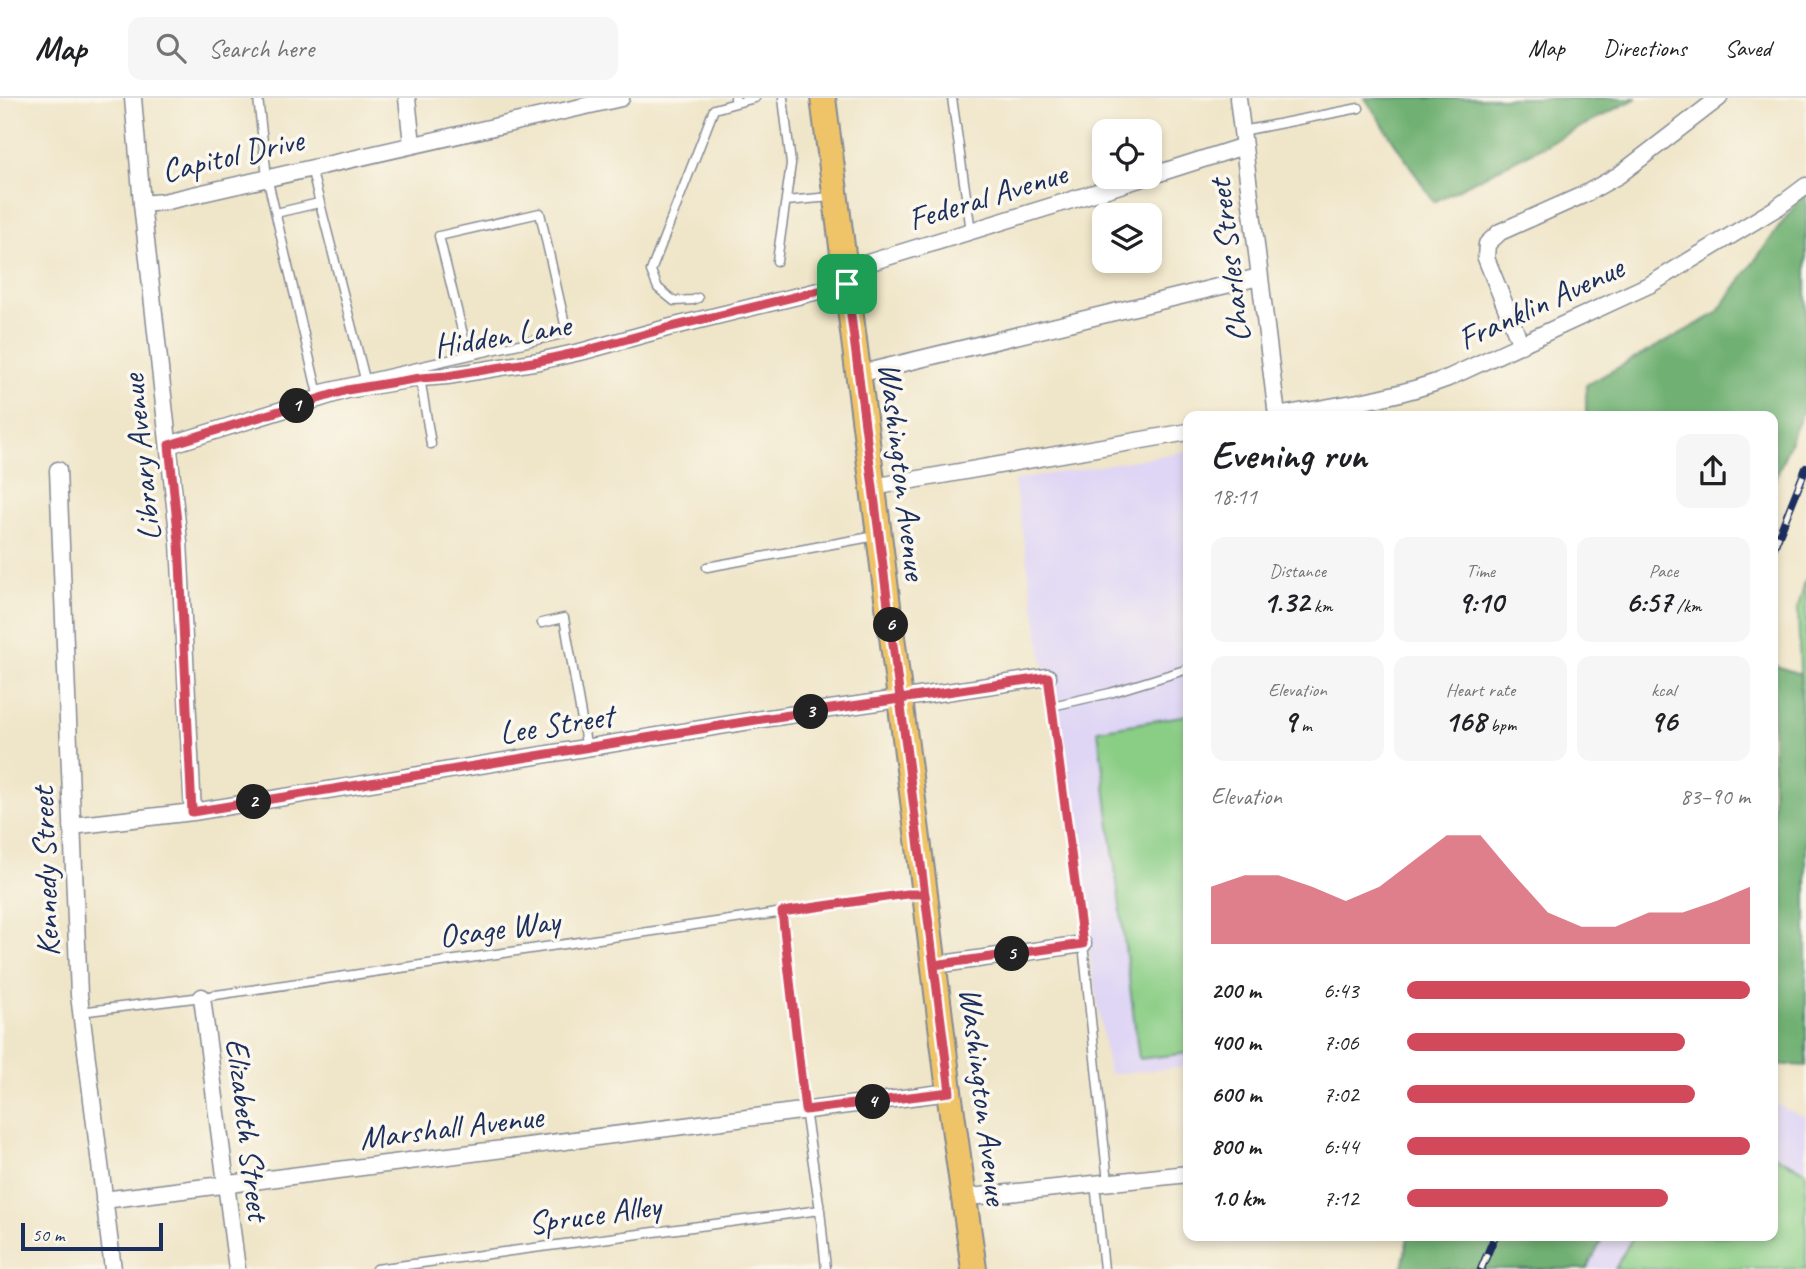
<!DOCTYPE html>
<html lang="en">
<head>
<meta charset="utf-8">
<style>
  body { margin:0; font-family:Caveat,sans-serif; background:#f6f6f6; color:#202124; height:100vh; display:flex; flex-direction:column; font-size:26px; white-space:nowrap }
  * { box-sizing:border-box; margin:0 }
  p { font-size:23px; color:#757577 }
  .icon { flex:none; width:38px; height:38px; fill:none; stroke:currentColor; stroke-width:2; stroke-linecap:round; stroke-linejoin:round }
  .map { position:relative; flex:1; overflow:hidden }
  .drawer { position:absolute; left:1183px; top:313px; width:595px; height:830px; display:flex; flex-direction:column; background:#fff; border-radius:14px; box-shadow:0 4px 10px #0003 }
  .drawer>* { flex:none }
  .tools { position:absolute; left:1092px; top:21px; display:grid; gap:14px }
  .tools a { display:grid; place-items:center; width:70px; height:70px; border-radius:14px; background:#fff; box-shadow:0 4px 10px #0003; font-size:35px }
  .scale { position:absolute; left:21px; bottom:18px; width:142px; box-sizing:border-box; padding-left:7px; border:4px solid #1b2f5e; border-top:0; font-size:19px; line-height:24px; white-space:nowrap; color:#1b2f5e; -webkit-text-stroke:5px #fbf7ec; paint-order:stroke }
  .pin { position:absolute; display:grid; place-items:center; width:60px; height:60px; color:#fff; margin:-30px; border-radius:14px; box-shadow:0 4px 10px #0006 }
  .km { position:absolute; width:35px; height:35px; margin:-18px; border-radius:50%; background:#222; color:#fff; font-size:19px; line-height:35px; text-align:center }
  .round { display:grid; place-items:center; flex:none; width:74px; height:74px; border-radius:14px; background:#f6f6f6 }
  .headline { display:flex; align-items:center; justify-content:space-between; height:119px; padding:0 28px }
  h1 { font-size:38px; font-weight:600; line-height:52px }
  .figures { display:grid; grid-template-columns:repeat(3,1fr); gap:10px; height:119px; padding:7px 28px }
  .figures div { display:grid; align-content:center; border-radius:14px; background:#f6f6f6; text-align:center }
  .figures b { font-size:30px; font-weight:600 }
  .figures small { font-size:19px; font-weight:400 }
  .figures p { font-size:19px }
  .chart { height:196px; padding:14px 28px }
  .chart p { display:flex; justify-content:space-between }
  .chart svg { width:100%; height:126px; margin-top:7px; fill:#d1495b; opacity:.7 }
  ul { padding:0 28px; list-style:none; font-size:23px }
  li { display:grid; grid-template-columns:112px 84px 1fr; align-items:center; height:52px }
  li i { height:18px; border-radius:9px; background:#d1495b }
  header { display:flex; align-items:center; gap:42px; box-sizing:border-box; height:98px; padding:0 35px; background:#fff; border-bottom:2px solid #e0e0e0 }
  header strong { font-size:33px }
  nav { display:flex; gap:38px; margin-inline-start:auto; font-size:24px }
  .search { width:490px; height:63px; background:#f6f6f6; display:flex; align-items:center; gap:18px; box-sizing:border-box; padding:0 24px; border-radius:14px; color:#757577; font-size:26px }
  .map>svg:first-child { display:block }
</style>
</head>
<body>
<header>
<strong>Map</strong>
<div class="search"><svg class="icon" aria-label="search" viewBox="0 0 24 24"><circle cx="10" cy="10" r="6"/><path d="M15 15l6 6"/></svg>Search here</div>
<nav><a>Map</a><a>Directions</a><a>Saved</a></nav>
</header>
<div class="map">
<svg width="1806" height="1171" viewBox="0 0 1806 1171">
  <rect width="100%" height="100%" fill="#fbf7ec"/>
  <filter id="ink" filterUnits="userSpaceOnUse"><feTurbulence type="fractalNoise" baseFrequency=".0143" numOctaves="2"/><feDisplacementMap in="SourceGraphic" scale="14" xChannelSelector="R" yChannelSelector="G"/><feConvolveMatrix kernelMatrix="1 2 1 2 8 2 1 2 1" color-interpolation-filters="sRGB"/></filter>
  <filter id="wash" filterUnits="userSpaceOnUse"><feTurbulence type="fractalNoise" baseFrequency=".00686" numOctaves="4" result="noise"/><feDisplacementMap in="SourceGraphic" scale="28" xChannelSelector="R" yChannelSelector="G"/><feGaussianBlur stdDeviation="1.57" result="paint"/><feColorMatrix in="noise" values="0 0 0 0 0 0 0 0 0 0 0 0 0 0 0 0 0 1.4 0 .05"/><feComposite in="paint" operator="in"/></filter>
  <g filter="url(#wash)">
    <rect width="100%" height="100%" fill="#efe5c8"/>
    <path fill="#dfd5f5" d="M1188,353V969L1109,976L1014,382Z
      M1773,1005L1800,1017L1806,1018V1171H1587L1604,1138H1773Z"/>
    <path fill="#8acd85" stroke="#527e72" stroke-width="2" d="M1806,480V676L1803,669L1798,509Z
      M1188,617V955L1139,961L1098,632Z
      M1773,1057L1806,1073V1171H1615L1633,1138H1773Z"/>
    <path fill="#6fb072" stroke="#457068" stroke-width="2" d="M1365,0H1637L1434,104Z
      M1806,92V306L1773,386V318H1586V287L1716,216Z
      M1773,567L1800,576L1803,669L1806,676V968L1773,966Z
      M1408,1138H1604L1587,1171H1402Z"/>
  </g>
  <g filter="url(#ink)">
    <g fill="none" stroke-linecap="round" stroke-linejoin="round">
      <g stroke="#858a93" stroke-width="11">
        <path id="service" d="M258,0L267,79L317,292L567,235L540,115L439,138L468,257
          M952,0L971,133
          M736,5L755,0
          M1242,33L1359,10
          M311,70L365,281
          M786,103L831,99
          M276,115L319,105
          M777,163L791,66L783,0
          M698,200L693,202L674,203L658,190L651,173L714,11L736,5L735,0
          M420,280L431,346
          M707,469L876,438
          M542,525L564,520L587,651
          M1048,579L1083,846L1108,1084
          M1052,608L1110,595L1188,571
          M782,814L805,1012L820,1112L826,1171
          M80,914L202,899L907,796H923
          M1095,1085L1104,1171
          M376,1171L820,1112"/>
      </g>
      <g stroke="#858a93" stroke-width="19">
        <path id="minor" d="M133,0L142,106L179,444L193,714
          M407,0L412,46
          M1238,0L1277,318
          M1150,78L1244,48
          M142,106L163,104L621,0
          M845,172L1146,79
          M1521,247L1486,160L1487,146L1500,134L1585,96L1619,77L1719,0
          M858,276L1259,179
          M1276,318C1334,308 1393,301 1448,280L1651,186L1778,109L1806,88
          M169,347L347,292L420,280L447,278L539,263L584,253L667,230L847,186
          M58,372L79,897L113,1171
          M873,389L1188,334
          M72,728L193,714L762,621L1048,579
          M935,867L1083,846
          M202,899L237,1171
          M964,1098H980L1188,1076
          M104,1102L950,994"/>
      </g>
      <g stroke="#858a93" stroke-width="28">
        <path id="primary" d="M823,0L925,796L950,1001L974,1171"/>
      </g>
      <use href="#service" stroke="#fff" stroke-width="8"/>
      <use href="#minor" stroke="#fff" stroke-width="16"/>
      <use href="#primary" stroke="#efc469" stroke-width="24"/>
      <g stroke="#1b2f5e" stroke-width="8">
        <path id="rail" d="M1773,452L1806,370
          M1481,1171L1495,1138"/>
      </g>
      <use href="#rail" stroke="#fbf7ec" stroke-width="5" stroke-dasharray="16" stroke-linecap="butt"/>
    </g>
  </g>
  <g fill="none" stroke-linecap="round" stroke-linejoin="round" filter="url(#ink)">
    <g stroke="#fff" stroke-width="14">
      <path id="route" d="M847,186L667,230L584,253L539,263L447,278L420,280L347,292L169,347L179,444L192,714L762,621L900,601C916,732 934,863 950,994L805,1012L782,814L907,796H925L934,867L1083,846L1048,579L900,601L847,186"/>
    </g>
    <use href="#route" stroke="#d1495b" stroke-width="9"/>
  </g>
  <g text-anchor="middle" stroke-width="7" stroke-linejoin="round" paint-order="stroke">
    <g font-size="33" fill="#1b2f5e" stroke="#fbf7ec">
      <text transform="translate(232 56) rotate(-13)" y="12">Capitol Drive</text>
      <text transform="translate(987 97) rotate(-17)" y="12">Federal Avenue</text>
      <text transform="translate(1228 163) rotate(-97)" y="12">Charles Street</text>
      <text transform="translate(1540 204) rotate(-25)" y="12">Franklin Avenue</text>
      <text transform="translate(502 236) rotate(-9)" y="12">Hidden Lane</text>
      <text transform="translate(140 360) rotate(-96)" y="12">Library Avenue</text>
      <text transform="translate(904 373) rotate(83)" y="12">Washington Avenue</text>
      <text transform="translate(556 625) rotate(-9)" y="12">Lee Street</text>
      <text transform="translate(44 774) rotate(-92)" y="12">Kennedy Street</text>
      <text transform="translate(499 829) rotate(-8)" y="12">Osage Way</text>
      <text transform="translate(985 998) rotate(83)" y="12">Washington Avenue</text>
      <text transform="translate(451 1028) rotate(-7)" y="12">Marshall Avenue</text>
      <text transform="translate(249 1031) rotate(83)" y="12">Elizabeth Street</text>
      <text transform="translate(594 1115) rotate(-8)" y="12">Spruce Alley</text>
    </g>
  </g>
</svg>
<div class="tools">
<a><svg class="icon" aria-label="locate" viewBox="0 0 24 24"><circle cx="12" cy="12" r="6"/><path d="M12 2v4M12 18v4M2 12h4M18 12h4"/></svg></a>
<a><svg class="icon" aria-label="layers" viewBox="0 0 24 24"><path d="M12 4l9 5-9 5-9-5zM3 14l9 5 9-5"/></svg></a>
</div>
<div class="scale">50 m</div>
<div class="pin" style="left:847px;top:186px;background:#1e9e55"><svg class="icon" aria-label="arrive" viewBox="0 0 24 24"><path d="M6 21V4h12l-3 4 3 4H6"/></svg></div>
<b class="km" style="left:297px;top:308px">1</b>
<b class="km" style="left:254px;top:704px">2</b>
<b class="km" style="left:811px;top:614px">3</b>
<b class="km" style="left:873px;top:1004px">4</b>
<b class="km" style="left:1012px;top:856px">5</b>
<b class="km" style="left:891px;top:527px">6</b>
<section class="drawer">
<div class="headline"><div><h1>Evening run</h1><p>18:11</p></div><a class="round"><svg class="icon" aria-label="share" viewBox="0 0 24 24"><path d="M12 15V3M7 8l5-5 5 5M5 13v7h14v-7"/></svg></a></div>
<div class="figures">
<div><p>Distance</p><b>1.32<small> km</small></b></div>
<div><p>Time</p><b>9:10</b></div>
<div><p>Pace</p><b>6:57<small> /km</small></b></div>
</div>
<div class="figures">
<div><p>Elevation</p><b>9<small> m</small></b></div>
<div><p>Heart rate</p><b>168<small> bpm</small></b></div>
<div><p>kcal</p><b>96</b></div>
</div>
<div class="chart"><p><span>Elevation</span>83–90 m</p>
<svg viewBox="0 0 160 44" preserveAspectRatio="none"><path d="M0 44V24L10 20L20 20L30 24L40 29L50 24L60 15L70 6L80 6L90 20L100 33L110 38L120 38L130 33L140 33L150 29L160 24V44z"/></svg>
</div>
<ul>
<li><b>200 m</b>6:43<i style="width:100%"></i></li>
<li><b>400 m</b>7:06<i style="width:81%"></i></li>
<li><b>600 m</b>7:02<i style="width:84%"></i></li>
<li><b>800 m</b>6:44<i style="width:100%"></i></li>
<li><b>1.0 km</b>7:12<i style="width:76%"></i></li>
</ul>
</section>
</div>
</body>
</html>
